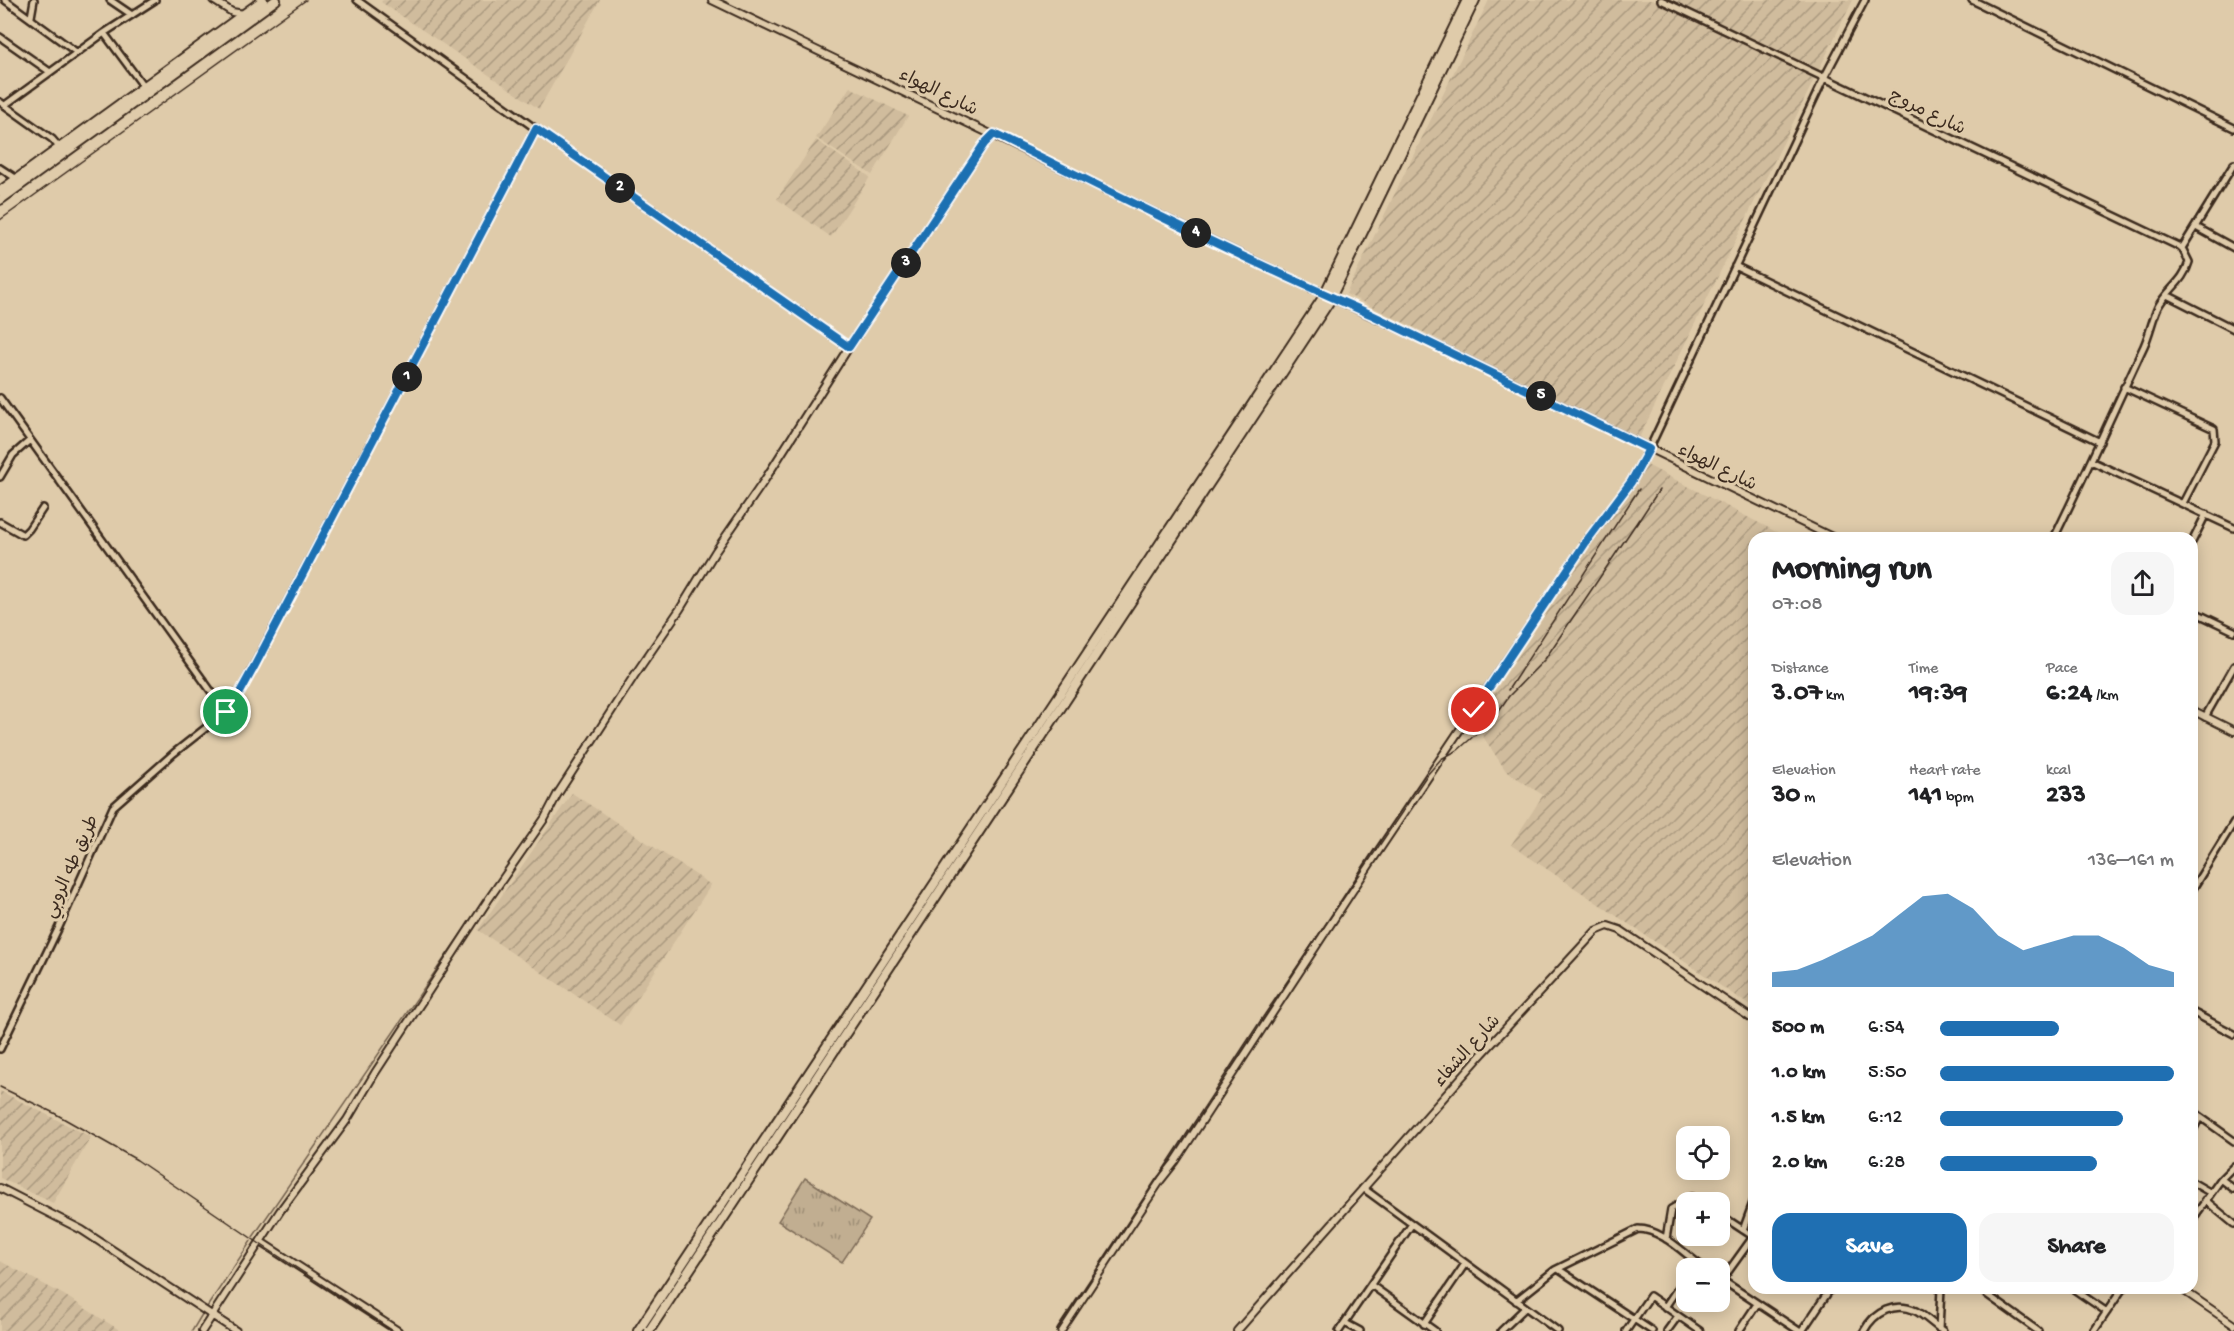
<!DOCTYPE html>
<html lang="en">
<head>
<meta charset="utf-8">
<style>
  body { margin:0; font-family:"Gochi Hand","Playpen Sans Arabic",sans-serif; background:#f6f6f6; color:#202124; height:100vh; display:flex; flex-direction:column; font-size:22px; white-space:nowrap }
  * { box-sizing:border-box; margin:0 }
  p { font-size:20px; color:#757577 }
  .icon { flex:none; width:33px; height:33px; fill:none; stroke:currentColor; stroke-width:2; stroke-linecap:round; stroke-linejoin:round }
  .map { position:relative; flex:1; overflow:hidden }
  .drawer { position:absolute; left:1748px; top:532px; width:450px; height:762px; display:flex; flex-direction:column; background:#fff; border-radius:18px; box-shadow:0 3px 15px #0003 }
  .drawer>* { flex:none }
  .tools { position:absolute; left:1676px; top:1126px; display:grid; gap:12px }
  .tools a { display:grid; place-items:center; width:54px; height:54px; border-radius:12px; background:#fff; box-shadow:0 3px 15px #0003; font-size:30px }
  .pin { position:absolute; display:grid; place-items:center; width:51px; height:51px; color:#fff; margin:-26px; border:3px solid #fff; border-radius:50%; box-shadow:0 2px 6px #0007 }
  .km { position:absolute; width:30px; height:30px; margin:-15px; border-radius:50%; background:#222; color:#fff; font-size:16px; line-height:30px; text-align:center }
  .round { display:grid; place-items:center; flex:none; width:63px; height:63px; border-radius:18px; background:#f6f6f6 }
  .head { display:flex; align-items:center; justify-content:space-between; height:102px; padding:0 24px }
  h1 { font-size:33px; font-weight:700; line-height:45px }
  .figures { display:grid; grid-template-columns:repeat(3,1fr); gap:9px; height:102px; padding:6px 24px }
  .figures div { display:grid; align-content:center }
  .figures b { font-size:26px; font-weight:700 }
  .figures small { font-size:16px; font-weight:400 }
  .figures p { font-size:16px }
  .chart { height:168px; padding:12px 24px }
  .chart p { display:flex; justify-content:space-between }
  .chart svg { width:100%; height:108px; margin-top:6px; fill:#1f6fb2; opacity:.7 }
  .action { display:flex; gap:12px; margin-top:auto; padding:12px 24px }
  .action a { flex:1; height:69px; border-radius:18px; background:#1f6fb2; color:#fff; font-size:24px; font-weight:700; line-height:69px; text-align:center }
  .action a+a { background:#f6f6f6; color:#202124 }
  ul { padding:0 24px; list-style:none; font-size:20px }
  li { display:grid; grid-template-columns:96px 72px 1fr; align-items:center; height:45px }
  li i { height:15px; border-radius:8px; background:#1f6fb2 }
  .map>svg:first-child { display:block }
</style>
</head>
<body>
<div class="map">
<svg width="2234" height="1331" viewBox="0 0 2234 1331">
  <defs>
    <pattern id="industrial-furrows" width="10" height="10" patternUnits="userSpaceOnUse" patternTransform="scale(1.5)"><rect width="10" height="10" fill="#d0bc9d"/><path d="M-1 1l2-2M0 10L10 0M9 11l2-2" fill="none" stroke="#aa997f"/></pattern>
    <pattern id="grass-tufts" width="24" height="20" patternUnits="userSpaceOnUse" patternTransform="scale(1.5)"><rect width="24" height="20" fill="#c1ae91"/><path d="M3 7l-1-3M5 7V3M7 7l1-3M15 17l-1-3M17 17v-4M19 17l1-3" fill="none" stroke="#9e8e76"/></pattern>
  </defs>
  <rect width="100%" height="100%" fill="#dfcbaa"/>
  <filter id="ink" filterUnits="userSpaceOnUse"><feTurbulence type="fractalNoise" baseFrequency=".0167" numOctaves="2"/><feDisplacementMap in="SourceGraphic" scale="12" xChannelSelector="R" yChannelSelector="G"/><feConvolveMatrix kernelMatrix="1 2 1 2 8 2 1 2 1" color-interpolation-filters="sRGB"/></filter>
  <g filter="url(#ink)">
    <path fill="url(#industrial-furrows)" d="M383,0H600L539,109L381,2Z
      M1489,0H1853L1639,438L1346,294Z
      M850,87L908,116L872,175L816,138Z
      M816,140L870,177L831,237L777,199Z
      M1645,464L1788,538H1754V998L1749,1005L1511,845L1543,795L1506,771L1474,723Z
      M572,793L711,885L620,1025L478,930Z
      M0,1091L91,1137L53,1203L0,1178Z
      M0,1261L64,1295L121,1331H0Z"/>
    <path fill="url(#grass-tufts)" stroke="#7e6c58" stroke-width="1.5" d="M805,1178L870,1220L842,1262L778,1221Z"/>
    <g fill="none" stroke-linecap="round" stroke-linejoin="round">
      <path stroke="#73614d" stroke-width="1.5" d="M253,1237L546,810
        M207,1307L251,1241
        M192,1331L204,1311"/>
      <g stroke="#3b2a1e" stroke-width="10">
        <path id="minor" d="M5,0L76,52
          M110,0L132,15
          M357,0L536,129L849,347
          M1661,0L2182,248
          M1972,0L2234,128
          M31,17L34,0
          M104,33L144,87
          M0,37L50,72
          M0,102L52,139L60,148
          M5,105L104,33L155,0
          M0,168L17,179
          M2196,227L2234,248
          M1735,266L2100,442
          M2167,295L2234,329
          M2124,387L2214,429L2215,441L2183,503
          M0,398L226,712
          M1651,445L1824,78L1865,0
          M2091,461L2234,528
          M0,477L13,455L30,440
          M0,522L23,535L29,529L43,508
          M2054,538C2085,475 2114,410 2144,346C2150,333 2152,320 2158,307C2167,290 2184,281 2189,262L2182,248L2234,164
          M2192,542L2206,514
          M2192,611L2234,631
          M2205,717L2234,666
          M2192,890L2234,822
          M2192,1012L2234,1034
          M0,1049L59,927L113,807L174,753L226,712L238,696L536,129
          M2192,1111L2234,1141
          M2192,1132L2200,1117
          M2221,1179L2234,1189
          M2192,1182L2211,1193
          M1363,1188L1558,1331
          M2205,1200L2234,1224
          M1719,1214L1754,1237
          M2192,1220L2221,1179L2234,1166
          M1743,1230L1754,1200
          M1666,1239L1671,1209L1692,1197L1703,1203
          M1558,1269L1652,1331
          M1719,1278L1799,1331
          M1722,1280L1753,1237
          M1371,1285L1435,1331
          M1978,1288L2038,1331
          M2072,1288L2107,1312
          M1516,1301L1555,1270L1638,1229C1663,1229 1686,1256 1706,1269
          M1665,1307L1686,1276
          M1345,1323L1360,1331
          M1424,1324L1465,1264
          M1939,1329L1941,1288
          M1339,1331L1412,1224
          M1501,1331L1525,1308
          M1626,1331L1650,1296L1700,1331
          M1667,1331L1678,1316
          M1739,1331L1757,1304
          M1802,1331L1831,1288
          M1864,1331C1874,1312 1895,1301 1916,1311C1925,1316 1934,1325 1943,1331
          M2094,1331L2123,1288"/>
      </g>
      <g stroke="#3b2a1e" stroke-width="10">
        <path id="tertiary" d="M213,0L232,12L244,14
          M712,0L1298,282L1444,349L1834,538
          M2192,710L2234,731
          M0,1188L82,1230L236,1331
          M261,1242L398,1331
          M2180,1288L2234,1325
          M202,1331L280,1211L347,1120L375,1073L488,900L545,818L557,795L634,676L680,609L715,552L764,481L849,347L984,144L994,134
          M1061,1331L1160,1181L1175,1162L1377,853L1588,539L1631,482L1651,445
          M1237,1331L1483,1053L1596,931L1608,926L1620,930L1754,1020"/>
      </g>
      <g stroke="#3b2a1e" stroke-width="12">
        <path id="primary" d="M0,191L263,0
          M0,200L276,0
          M638,1331L1322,299L1467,0
          M649,1331L1329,302L1475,0"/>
      </g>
      <use href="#minor" stroke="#dfcbaa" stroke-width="5"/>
      <use href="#tertiary" stroke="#dfcbaa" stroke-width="6"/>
      <use href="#primary" stroke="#dfcbaa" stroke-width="8"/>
      <path stroke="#3b2a1e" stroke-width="1.5" d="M0,220L306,0
        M1636,525L1659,490
        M1508,690L1639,489
        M0,1087L54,1113L137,1160L260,1244L393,1331
        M1058,1331L1263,1017L1427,775L1441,759L1458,750L1493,719L1509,696L1545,659L1639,519"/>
    </g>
  </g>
  <g fill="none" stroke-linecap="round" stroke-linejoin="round" filter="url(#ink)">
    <g stroke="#fff" stroke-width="12">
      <path id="route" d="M226,712L238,696L254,667L536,129L849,347L984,144L994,134C1119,196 1243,259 1370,314L1649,449L1631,482L1588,539L1474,710"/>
    </g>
    <use href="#route" stroke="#1f6fb2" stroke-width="8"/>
  </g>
  <g text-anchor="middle" stroke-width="6" stroke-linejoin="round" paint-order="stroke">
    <g font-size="18" fill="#3b2a1e" stroke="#dfcbaa">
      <text transform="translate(939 91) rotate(26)" y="6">شارع الهواء</text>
      <text transform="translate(1928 111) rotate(26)" y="6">شارع مروج</text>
      <text transform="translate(1718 466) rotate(26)" y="6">شارع الهواء</text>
      <text transform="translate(70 866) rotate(-66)" y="6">طريق طه الروبي</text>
      <text transform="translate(1466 1050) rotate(-48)" y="6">شارع الشفاء</text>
    </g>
  </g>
</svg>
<div class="tools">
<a><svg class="icon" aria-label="locate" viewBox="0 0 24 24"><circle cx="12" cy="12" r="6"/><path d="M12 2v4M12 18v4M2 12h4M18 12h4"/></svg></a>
<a>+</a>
<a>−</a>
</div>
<div class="pin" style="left:226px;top:712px;background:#1e9e55"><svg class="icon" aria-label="arrive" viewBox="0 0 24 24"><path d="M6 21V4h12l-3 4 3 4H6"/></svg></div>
<div class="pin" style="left:1474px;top:710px;background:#d93025"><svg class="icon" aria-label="check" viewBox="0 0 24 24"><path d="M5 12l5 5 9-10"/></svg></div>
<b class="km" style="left:407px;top:377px">1</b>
<b class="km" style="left:620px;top:188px">2</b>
<b class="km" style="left:906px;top:263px">3</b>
<b class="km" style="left:1196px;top:233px">4</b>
<b class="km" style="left:1541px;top:396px">5</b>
<section class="drawer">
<div class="head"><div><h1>Morning run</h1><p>07:08</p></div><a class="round"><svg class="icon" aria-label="share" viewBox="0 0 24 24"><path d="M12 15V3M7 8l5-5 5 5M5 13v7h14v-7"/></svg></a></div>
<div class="figures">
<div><p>Distance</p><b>3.07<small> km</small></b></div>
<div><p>Time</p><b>19:39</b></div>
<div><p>Pace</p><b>6:24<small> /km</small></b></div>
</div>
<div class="figures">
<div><p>Elevation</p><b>30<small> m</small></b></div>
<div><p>Heart rate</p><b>141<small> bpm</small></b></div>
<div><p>kcal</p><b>233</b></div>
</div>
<div class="chart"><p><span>Elevation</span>136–161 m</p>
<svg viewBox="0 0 160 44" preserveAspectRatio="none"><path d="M0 44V38L10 37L20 33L30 28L40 23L50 15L60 7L70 6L80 12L90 23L100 29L110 26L120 23L130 23L140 28L150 35L160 38V44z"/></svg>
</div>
<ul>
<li><b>500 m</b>6:54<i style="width:51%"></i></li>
<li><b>1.0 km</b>5:50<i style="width:100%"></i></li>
<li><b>1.5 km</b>6:12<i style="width:78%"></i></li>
<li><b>2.0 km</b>6:28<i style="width:67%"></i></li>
</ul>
<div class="action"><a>Save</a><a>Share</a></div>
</section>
</div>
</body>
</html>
